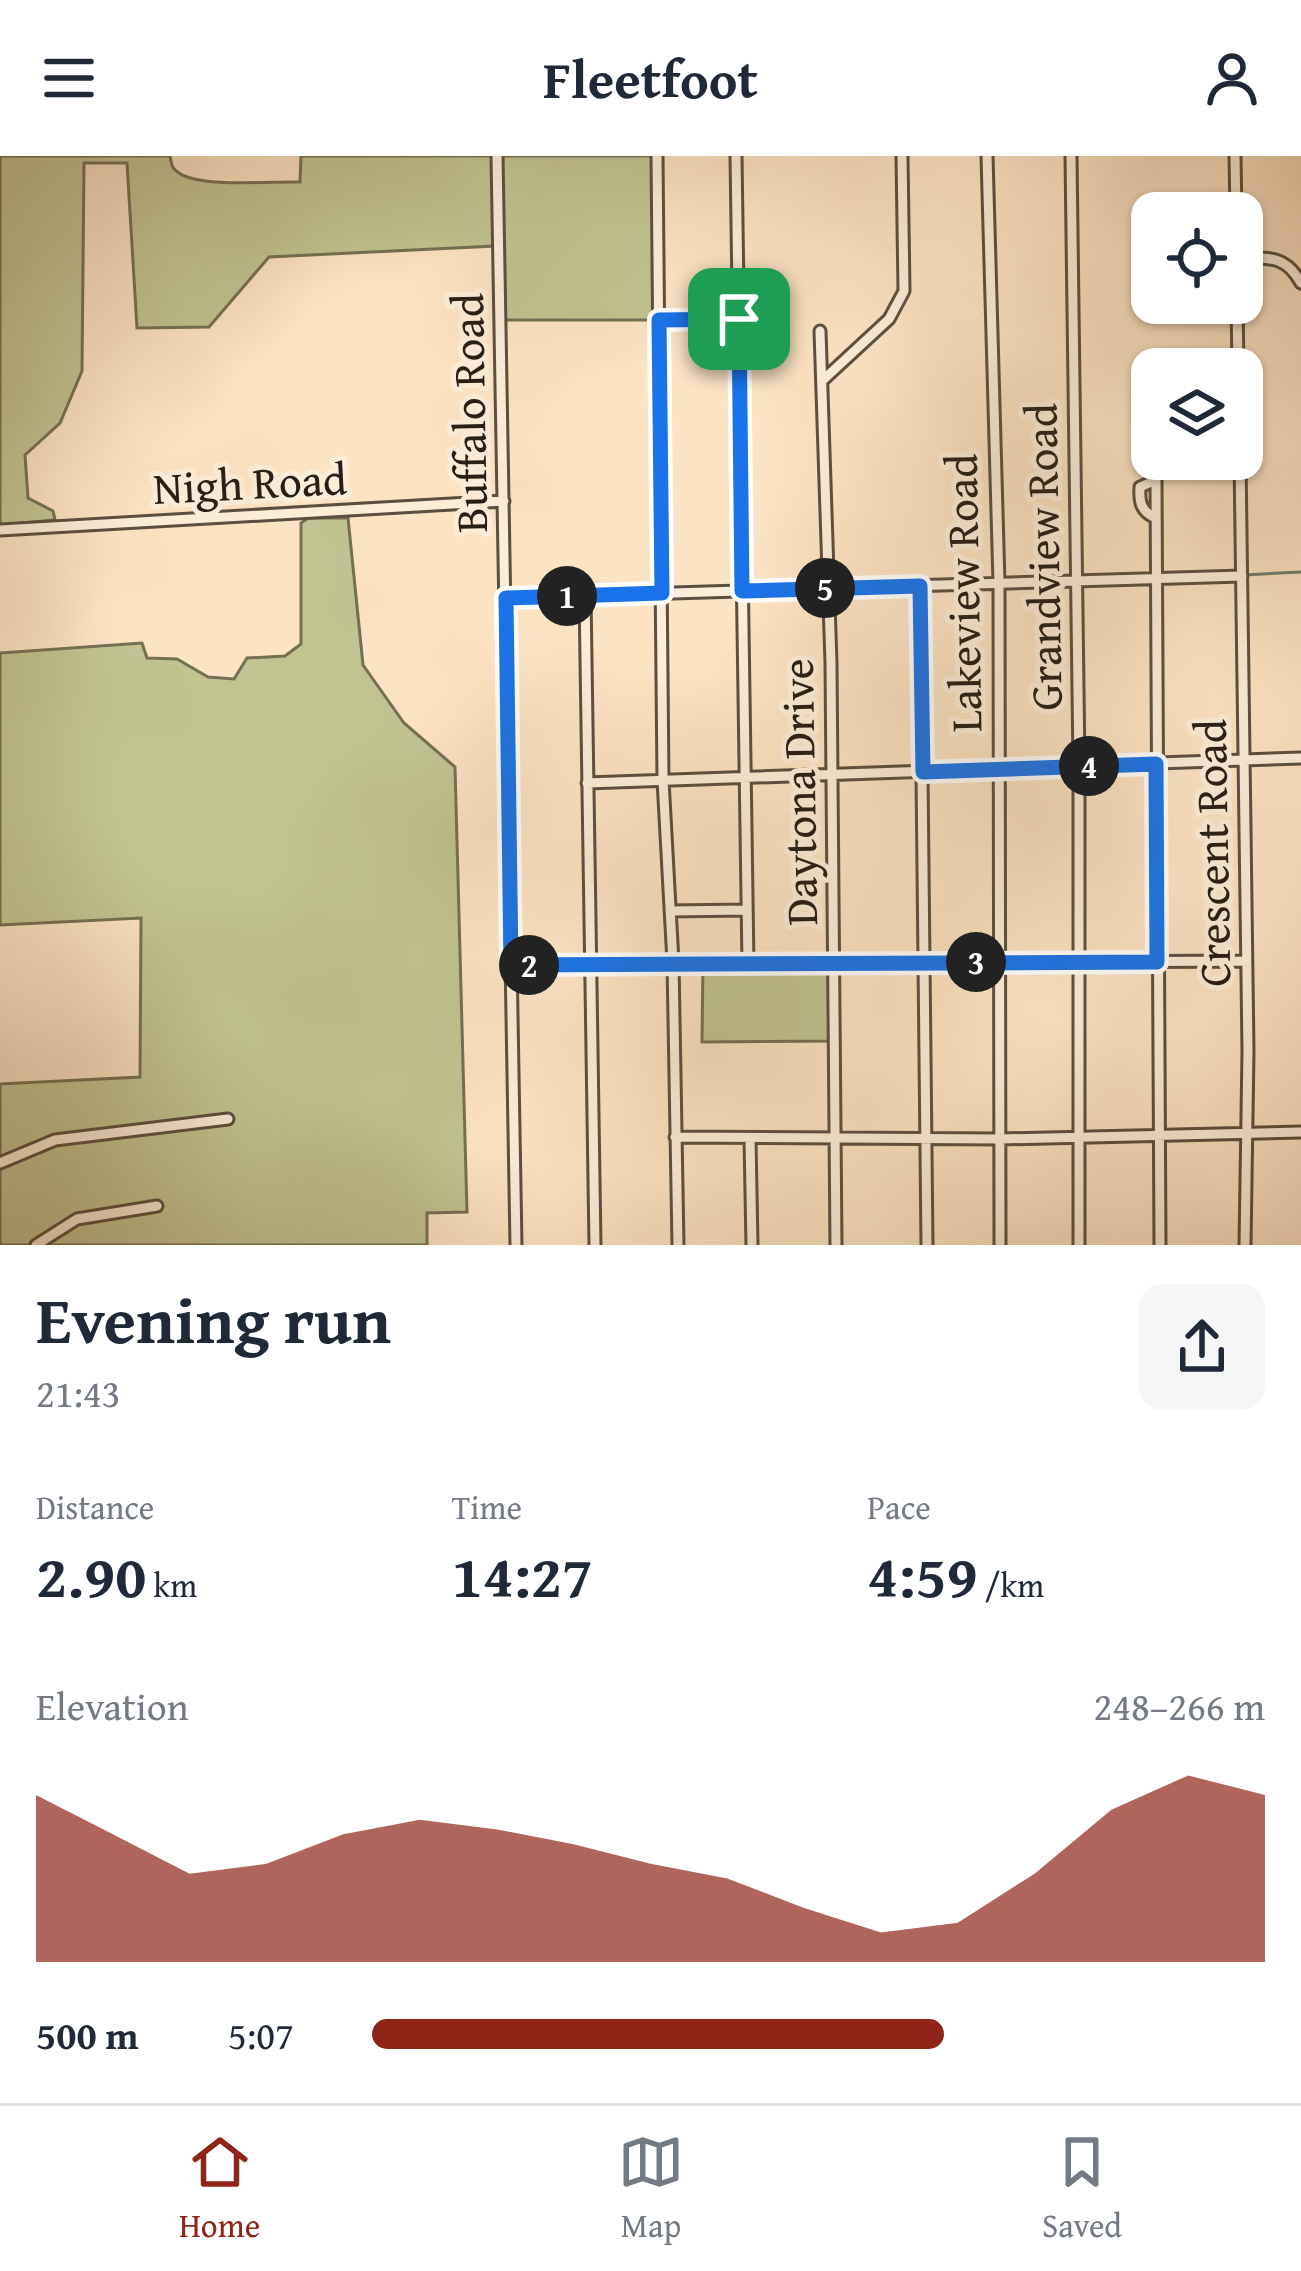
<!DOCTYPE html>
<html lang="en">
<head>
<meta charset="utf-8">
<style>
  body { margin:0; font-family:"Gentium Book Plus",serif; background:#f6f6f7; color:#1f2937; height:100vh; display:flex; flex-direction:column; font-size:45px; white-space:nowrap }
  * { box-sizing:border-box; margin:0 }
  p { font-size:39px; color:#747a83 }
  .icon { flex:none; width:66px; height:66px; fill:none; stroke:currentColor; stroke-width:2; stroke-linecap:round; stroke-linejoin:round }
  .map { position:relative; height:1089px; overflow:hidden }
  .details { display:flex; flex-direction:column; background:#fff; flex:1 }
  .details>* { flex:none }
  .fabs { position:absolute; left:1131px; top:36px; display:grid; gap:24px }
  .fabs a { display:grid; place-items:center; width:132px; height:132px; border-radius:24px; background:#fff; box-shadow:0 3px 9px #0004; font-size:60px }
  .pin { position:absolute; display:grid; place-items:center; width:102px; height:102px; color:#fff; margin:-51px; border-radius:24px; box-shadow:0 6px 18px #0006 }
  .km { position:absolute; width:60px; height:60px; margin:-30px; border-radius:50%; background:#222; color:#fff; font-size:33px; line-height:60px; text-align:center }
  .round { display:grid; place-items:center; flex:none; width:126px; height:126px; border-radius:24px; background:#f6f6f7 }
  .overview { display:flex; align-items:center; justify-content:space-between; height:204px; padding:0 36px }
  h1 { font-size:66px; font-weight:700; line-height:90px }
  .stats { display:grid; grid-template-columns:repeat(3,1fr); gap:18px; height:204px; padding:12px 36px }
  .stats div { display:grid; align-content:center }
  .stats b { font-size:60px; font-weight:700 }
  .stats small { font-size:33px; font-weight:400 }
  .stats p { font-size:33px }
  .chart { height:336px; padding:24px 36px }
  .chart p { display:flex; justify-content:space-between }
  .chart svg { width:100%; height:216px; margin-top:12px; fill:#8f2418; opacity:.7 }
  ul { padding:0 36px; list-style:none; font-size:39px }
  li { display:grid; grid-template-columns:192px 144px 1fr; align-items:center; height:90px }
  li i { height:30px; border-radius:15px; background:#8f2418 }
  header { display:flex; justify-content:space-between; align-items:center; height:156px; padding:0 36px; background:#fff; font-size:54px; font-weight:700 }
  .dock { display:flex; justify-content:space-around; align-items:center; height:168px; border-top:3px solid #e0e1e3; background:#fff; font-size:33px; color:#747a83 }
  .dock a { display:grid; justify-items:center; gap:6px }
  .dock .active { color:#8f2418 }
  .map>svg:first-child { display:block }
</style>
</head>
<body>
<header><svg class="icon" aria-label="menu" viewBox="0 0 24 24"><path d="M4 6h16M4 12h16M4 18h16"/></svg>Fleetfoot<svg class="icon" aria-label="person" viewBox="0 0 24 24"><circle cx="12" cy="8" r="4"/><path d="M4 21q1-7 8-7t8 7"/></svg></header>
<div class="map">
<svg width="1301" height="1089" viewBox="0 0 1301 1089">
  <rect width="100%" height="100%" fill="#fbe3c4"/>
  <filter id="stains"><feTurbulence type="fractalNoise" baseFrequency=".00167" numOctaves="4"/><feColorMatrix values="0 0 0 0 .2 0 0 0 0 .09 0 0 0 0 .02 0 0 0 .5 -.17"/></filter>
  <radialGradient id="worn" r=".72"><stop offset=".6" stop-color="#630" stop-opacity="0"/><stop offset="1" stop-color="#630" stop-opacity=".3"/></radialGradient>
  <path fill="#c1c392" stroke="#747054" stroke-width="3" d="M0,0H170C172,9 171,12 179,17C200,32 273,25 300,26L301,0H493L495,90L269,101L209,171L137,172L127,7H84L82,215L60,267L25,299L28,342L53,355L55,364L0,369Z
    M498,0H656L659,164H500Z
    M308,362H348L363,509L404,567L455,611L467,1056L427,1057V1089H0V928L140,921L141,762L0,769V497L142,487L147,502L177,503L208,521L234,523L247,502L285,500L301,488V367Z
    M703,806L834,808L835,885L702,886Z"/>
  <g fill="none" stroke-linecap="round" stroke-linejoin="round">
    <path stroke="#6f7e74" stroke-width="3" d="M1243,419L1301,416"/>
    <g stroke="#5b4f41" stroke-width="15">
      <path id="minor" d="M497,0L516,1089
        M657,0L663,624L673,806L678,1089
        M736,0L748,808
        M987,0L999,427L1000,1089
        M1071,0L1079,610V1089
        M1235,0L1236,57
        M1242,102C1271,102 1286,100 1301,127
        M1237,147L1238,213
        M1199,154L1237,152
        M659,164L767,163
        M820,175L831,507L836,1089
        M823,224L889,163L904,135L902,0
        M1240,303L1248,895L1245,1089
        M1156,362C1141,356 1139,346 1140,331L1156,324L1160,1089
        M0,374L504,345
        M920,430L927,1089
        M585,439L595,1089
        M506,442L1242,420
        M587,627L1301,602
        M670,755L747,754
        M511,809L1246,805
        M675,981L1000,983L1301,976
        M750,983L752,1089
        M0,1007L55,984L228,963
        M36,1089L77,1063L157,1050"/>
    </g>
    <use href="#minor" stroke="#fcedd9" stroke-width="9"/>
  </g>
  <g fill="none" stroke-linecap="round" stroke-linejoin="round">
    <g stroke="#fff" stroke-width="24">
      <path id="route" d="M739,163L742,435L920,430L923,616L1156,608L1157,806L511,809L506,442L662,437L659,164Z"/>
    </g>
    <use href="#route" stroke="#1a73e8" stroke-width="15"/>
  </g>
  <g text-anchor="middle" stroke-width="10" stroke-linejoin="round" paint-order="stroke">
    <g font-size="45" fill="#261e15" stroke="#fcedd9">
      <text transform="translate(469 257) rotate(-91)" y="16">Buffalo Road</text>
      <text transform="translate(250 327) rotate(-3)" y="16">Nigh Road</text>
      <text transform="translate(1043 401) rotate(-91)" y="16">Grandview Road</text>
      <text transform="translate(963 437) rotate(-91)" y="16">Lakeview Road</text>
      <text transform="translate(799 636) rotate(-91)" y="16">Daytona Drive</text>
      <text transform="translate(1212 697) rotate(-91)" y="16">Crescent Road</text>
    </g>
  </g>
  <rect width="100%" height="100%" filter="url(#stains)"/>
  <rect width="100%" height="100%" fill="url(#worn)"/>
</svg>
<div class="fabs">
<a><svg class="icon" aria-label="locate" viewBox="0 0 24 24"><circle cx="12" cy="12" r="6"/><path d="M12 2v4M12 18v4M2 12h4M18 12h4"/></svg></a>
<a><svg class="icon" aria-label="layers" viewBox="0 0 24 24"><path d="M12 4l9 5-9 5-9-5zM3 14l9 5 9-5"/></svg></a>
</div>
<div class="pin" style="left:739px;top:163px;background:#1e9e55"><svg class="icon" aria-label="arrive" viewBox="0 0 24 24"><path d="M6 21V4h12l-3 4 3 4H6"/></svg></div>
<b class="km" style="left:567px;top:440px">1</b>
<b class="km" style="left:529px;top:809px">2</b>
<b class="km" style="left:976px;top:806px">3</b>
<b class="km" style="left:1089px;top:610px">4</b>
<b class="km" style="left:825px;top:432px">5</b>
</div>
<section class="details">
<div class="overview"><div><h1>Evening run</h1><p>21:43</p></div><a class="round"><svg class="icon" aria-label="share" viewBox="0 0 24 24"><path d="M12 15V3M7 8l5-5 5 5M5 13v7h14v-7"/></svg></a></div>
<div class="stats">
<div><p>Distance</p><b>2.90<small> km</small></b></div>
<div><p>Time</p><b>14:27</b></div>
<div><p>Pace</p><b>4:59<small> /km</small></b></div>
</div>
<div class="chart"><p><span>Elevation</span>248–266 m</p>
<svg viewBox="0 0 160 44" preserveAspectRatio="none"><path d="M0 44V10L10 18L20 26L30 24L40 18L50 15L60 17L70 20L80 24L90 27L100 33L110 38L120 36L130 26L140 13L150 6L160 10V44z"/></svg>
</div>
<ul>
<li><b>500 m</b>5:07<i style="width:64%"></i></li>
</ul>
</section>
<nav class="dock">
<a class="active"><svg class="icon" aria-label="home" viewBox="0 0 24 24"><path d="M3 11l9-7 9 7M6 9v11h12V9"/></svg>Home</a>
<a><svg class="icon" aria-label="map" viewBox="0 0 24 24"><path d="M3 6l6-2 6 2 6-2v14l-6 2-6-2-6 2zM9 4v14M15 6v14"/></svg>Map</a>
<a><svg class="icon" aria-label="saved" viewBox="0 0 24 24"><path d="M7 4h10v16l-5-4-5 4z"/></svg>Saved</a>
</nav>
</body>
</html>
